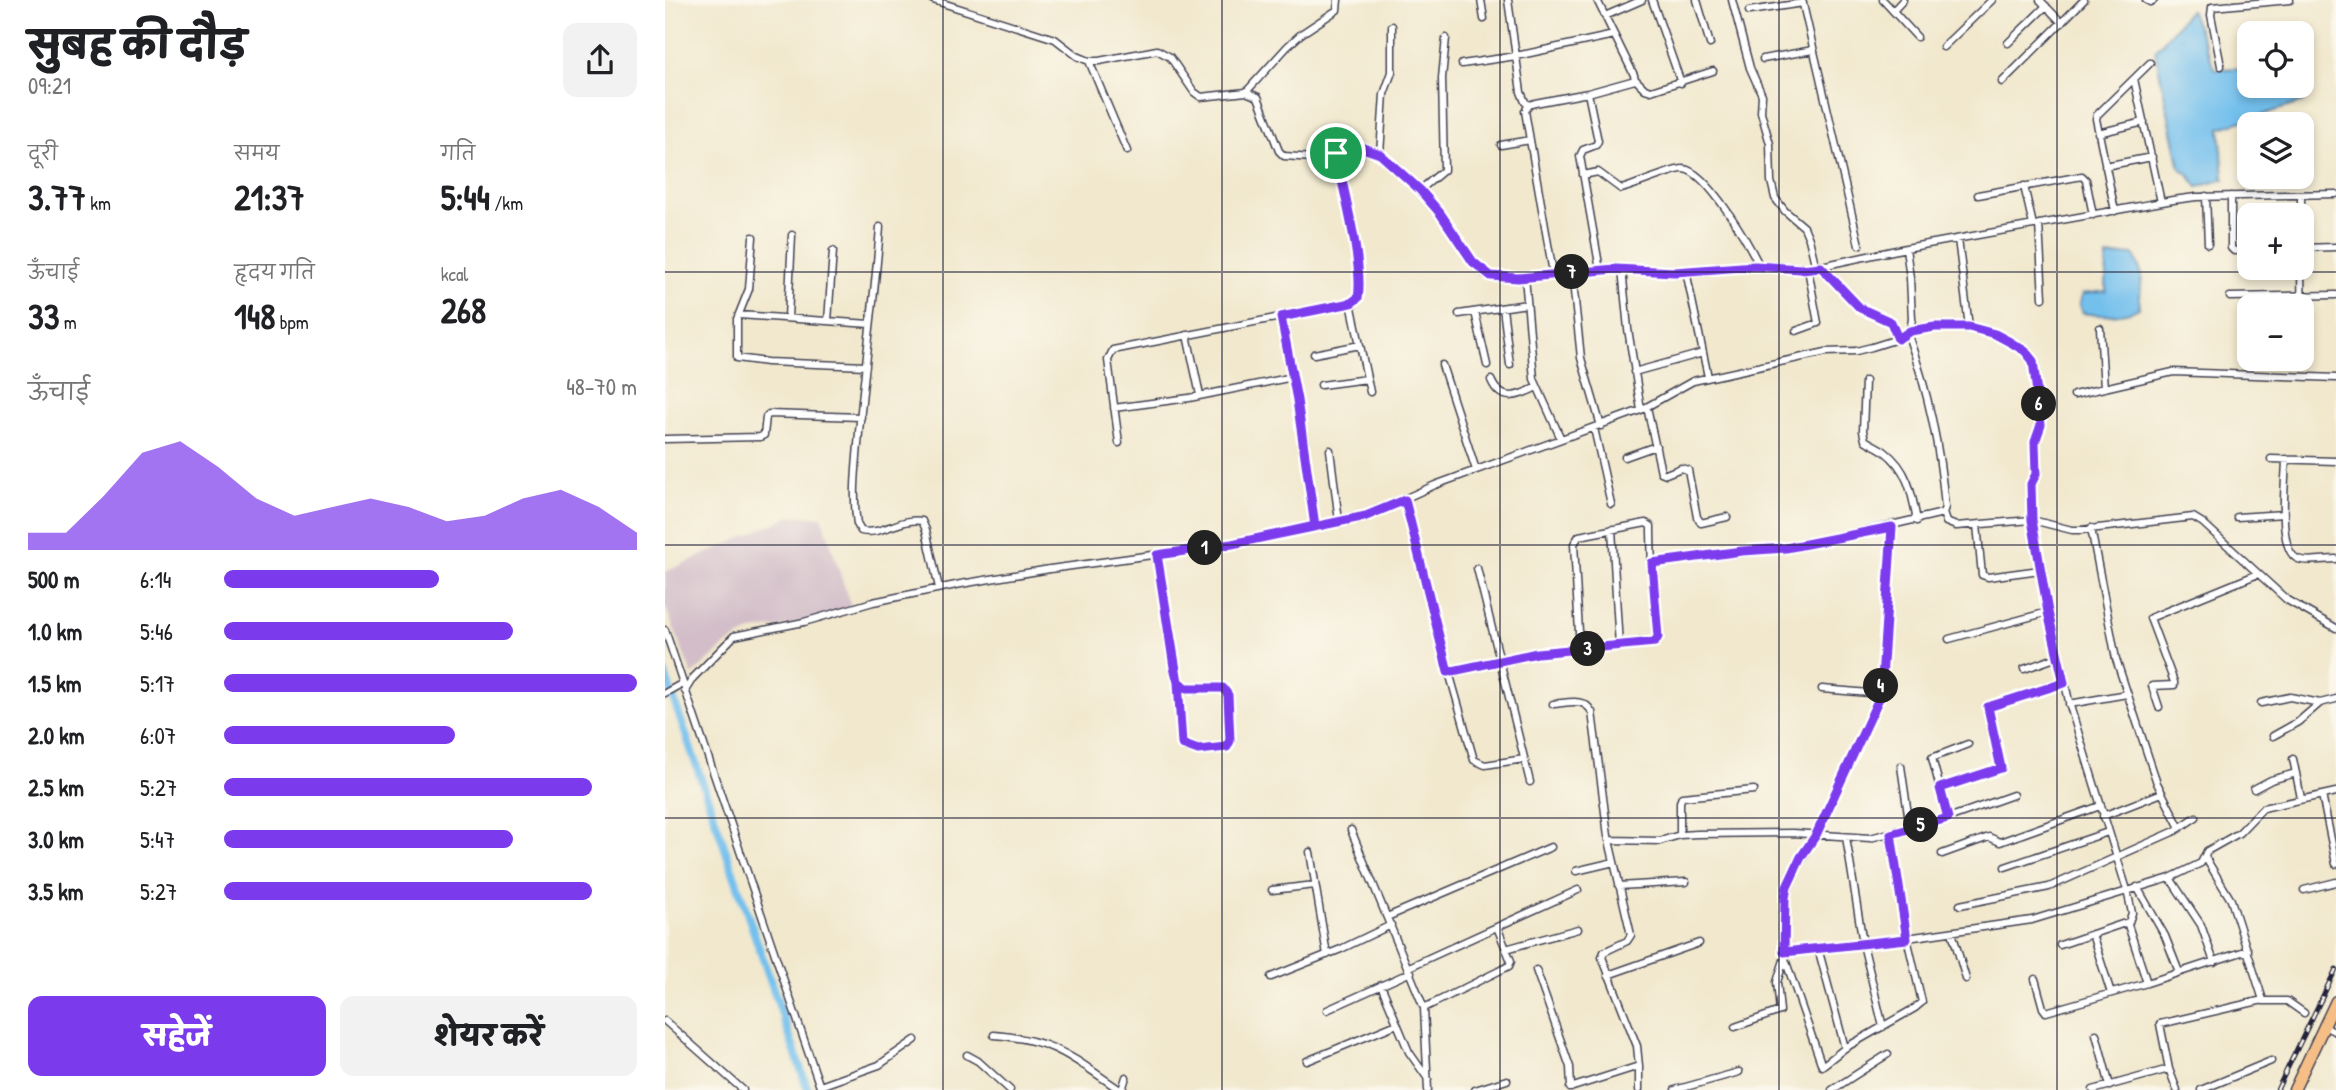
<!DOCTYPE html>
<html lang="hi">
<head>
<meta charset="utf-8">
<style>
  body { margin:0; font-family:"Patrick Hand","Playpen Sans Deva",sans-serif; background:#f2f2f2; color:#202124; height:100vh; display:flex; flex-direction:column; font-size:26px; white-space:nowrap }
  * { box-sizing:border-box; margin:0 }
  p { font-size:23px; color:#757577 }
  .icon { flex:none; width:38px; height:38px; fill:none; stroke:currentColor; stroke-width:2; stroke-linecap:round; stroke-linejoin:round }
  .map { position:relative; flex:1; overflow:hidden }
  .drawer { display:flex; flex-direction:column; background:#fff; width:665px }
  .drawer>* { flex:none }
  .controls { position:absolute; left:1572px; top:21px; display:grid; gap:14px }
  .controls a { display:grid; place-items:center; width:77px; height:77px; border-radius:14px; background:#fff; box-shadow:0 4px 10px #0003; font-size:35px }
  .pin { position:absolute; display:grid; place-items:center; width:60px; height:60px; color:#fff; margin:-30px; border:4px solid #fff; border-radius:50%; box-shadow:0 2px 7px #0007 }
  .km { position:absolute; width:35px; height:35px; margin:-18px; border-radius:50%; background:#222; color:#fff; font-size:19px; line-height:35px; text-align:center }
  .round { display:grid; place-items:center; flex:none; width:74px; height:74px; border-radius:14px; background:#f2f2f2 }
  .overview { display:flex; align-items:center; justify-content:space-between; height:119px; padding:0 28px }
  h1 { font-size:38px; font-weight:800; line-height:52px }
  .figures { display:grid; grid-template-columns:repeat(3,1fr); gap:10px; height:119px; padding:7px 28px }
  .figures div { display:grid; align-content:center }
  .figures b { font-size:35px; font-weight:800 }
  .figures small { font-size:19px; font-weight:400 }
  .figures p { font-size:19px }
  .chart { height:196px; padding:14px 28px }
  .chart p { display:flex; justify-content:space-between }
  .chart svg { width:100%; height:126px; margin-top:7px; fill:#7c3aed; opacity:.7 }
  .cta { display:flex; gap:14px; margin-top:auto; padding:14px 28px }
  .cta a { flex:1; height:80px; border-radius:14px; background:#7c3aed; color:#fff; font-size:28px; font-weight:800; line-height:80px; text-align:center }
  .cta a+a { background:#f2f2f2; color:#202124 }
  ul { padding:0 28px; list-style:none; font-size:23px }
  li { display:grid; grid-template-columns:112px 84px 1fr; align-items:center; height:52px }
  li i { height:18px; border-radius:9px; background:#7c3aed }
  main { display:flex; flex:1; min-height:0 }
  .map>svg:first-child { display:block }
</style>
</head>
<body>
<main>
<section class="drawer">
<div class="overview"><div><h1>सुबह की दौड़</h1><p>09:21</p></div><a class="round"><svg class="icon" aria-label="share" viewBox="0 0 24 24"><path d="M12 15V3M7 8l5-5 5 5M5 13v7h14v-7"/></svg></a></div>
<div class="figures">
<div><p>दूरी</p><b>3.77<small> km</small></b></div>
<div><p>समय</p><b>21:37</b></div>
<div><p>गति</p><b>5:44<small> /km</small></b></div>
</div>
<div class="figures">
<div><p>ऊँचाई</p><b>33<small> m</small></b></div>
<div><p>हृदय गति</p><b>148<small> bpm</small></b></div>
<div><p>kcal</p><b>268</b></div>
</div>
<div class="chart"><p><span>ऊँचाई</span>48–70 m</p>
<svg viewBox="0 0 160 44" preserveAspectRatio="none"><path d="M0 44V38L10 38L20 25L30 10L40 6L50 15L60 26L70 32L80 29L90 26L100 29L110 34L120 32L130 26L140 23L150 29L160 38V44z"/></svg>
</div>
<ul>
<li><b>500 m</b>6:14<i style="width:52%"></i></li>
<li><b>1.0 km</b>5:46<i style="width:70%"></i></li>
<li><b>1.5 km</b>5:17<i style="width:100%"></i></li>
<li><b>2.0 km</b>6:07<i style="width:56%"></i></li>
<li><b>2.5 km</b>5:27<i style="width:89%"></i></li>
<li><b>3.0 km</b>5:47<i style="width:70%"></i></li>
<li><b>3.5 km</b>5:27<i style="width:89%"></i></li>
</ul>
<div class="cta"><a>सहेजें</a><a>शेयर करें</a></div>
</section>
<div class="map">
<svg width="1671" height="1090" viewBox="0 0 1671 1090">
  <rect width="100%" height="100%" fill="#fbf7ec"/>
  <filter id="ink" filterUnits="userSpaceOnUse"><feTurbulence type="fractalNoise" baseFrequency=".0143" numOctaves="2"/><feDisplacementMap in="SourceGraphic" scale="14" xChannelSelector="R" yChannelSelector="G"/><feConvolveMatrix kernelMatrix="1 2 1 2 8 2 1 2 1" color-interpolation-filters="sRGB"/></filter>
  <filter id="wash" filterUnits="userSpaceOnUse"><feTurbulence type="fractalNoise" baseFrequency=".00686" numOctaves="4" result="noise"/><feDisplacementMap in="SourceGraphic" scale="28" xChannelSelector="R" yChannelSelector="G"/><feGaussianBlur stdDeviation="1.57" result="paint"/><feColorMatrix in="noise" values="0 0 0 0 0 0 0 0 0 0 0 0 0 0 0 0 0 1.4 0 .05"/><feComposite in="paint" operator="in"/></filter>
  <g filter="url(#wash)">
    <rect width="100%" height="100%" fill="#f1e8cd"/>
    <path fill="#d2bdc8" d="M126,516L157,517L186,607L121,626L87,631L65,642L27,675L0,606V572Z"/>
    <path fill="#73c0ed" stroke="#4a7194" stroke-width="2" d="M1525,10L1550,69L1584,68V86H1633L1638,102L1555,128L1559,179L1533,187L1523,174L1515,168L1490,51Z
      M1469,254L1477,275L1474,308C1458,317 1434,316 1417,313L1414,305L1417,294L1441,291L1442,257Z"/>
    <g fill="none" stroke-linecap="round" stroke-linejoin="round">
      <path stroke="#73c0ed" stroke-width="8" d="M0,674L143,1090"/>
    </g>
  </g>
  <g filter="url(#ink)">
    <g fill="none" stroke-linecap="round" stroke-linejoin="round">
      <g stroke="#414051" stroke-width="9">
        <path id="street" d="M268,0L390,39L412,56L424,61H434L492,50L505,57L529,92L536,97L581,92L593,97L614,151L619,156L648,158L698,148L710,150L755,190L775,213L808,262L820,274L833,278H853L944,269L1010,272L1090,266L1147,268L1241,248L1508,200L1531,197L1671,194
          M816,0L819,19
          M843,0L856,92L860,102L864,105
          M987,0L1016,83
          M1032,0L1045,44
          M1067,0L1085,68L1097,95L1096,112L1105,144L1106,181L1110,198L1120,211L1139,227L1144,239L1151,268
          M1137,0L1194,245
          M1218,0L1252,37
          M1375,0L1397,23
          M1481,0L1485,2L1489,0
          M1084,11L1138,3
          M1228,11L1238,0
          M940,16L977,0
          M1343,43L1381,6
          M1278,47L1327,0
          M1098,59L1148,50
          M424,61L462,151
          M797,64L851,56L949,35
          M1556,66L1546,15L1547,7L1625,0
          M970,79L980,89L986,91L1048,71
          M1469,79L1496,202
          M1337,82L1419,0
          M581,92L622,47L636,34L672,10L673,0
          M923,93L933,141L931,145L918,150L915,156L935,270
          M1433,133L1479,122
          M836,145L865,140
          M715,154L719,94L727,72V26
          M1440,166L1487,157
          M918,175L933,172L956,189C969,186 1010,168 1018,169C1042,170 1085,246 1095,267
          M1359,186L1368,225
          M755,190L779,170L777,78L781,38
          M1313,195L1417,176L1421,180L1428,215
          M1636,195V215
          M1541,196L1543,244
          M1566,196V248L1569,251L1584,250
          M1450,211L1431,119L1432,115L1485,63
          M1374,224L1378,298
          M215,227C210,296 200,363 194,432C192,462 187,494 192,524L196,531C216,536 236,517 257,521L261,530L274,588
          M88,237L84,289L72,319V358L102,362L201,366
          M1293,239L1304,327
          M1636,248L1671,247
          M1156,267L1195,308L1226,322L1233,339
          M1636,268L1637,337
          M957,269L963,329L976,410
          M1021,271L1043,377
          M907,272L916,358L936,426
          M888,273L860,111L864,105L870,103L923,93L970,80L969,75L932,0
          M860,277L869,379L896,439
          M1565,297L1671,295
          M686,303L705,392
          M838,308L845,365
          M810,312L822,365
          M794,314L862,304
          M74,315L205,324
          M616,317L632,400L650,526
          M123,318L127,235
          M163,321L168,251
          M1435,328L1439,388
          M1131,331L1153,323L1143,269
          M1245,331L1270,327H1304L1330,334L1345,342L1360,351L1368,361L1376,425L1370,442L1371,474L1366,486L1367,520L1377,578L1405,706L1462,890L1467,913L1463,925L1482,983
          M522,335L535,395
          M649,354L695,345
          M777,365L811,470
          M969,372L1038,353
          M826,380C836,404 854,396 872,387
          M1200,381L1198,431L1200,440C1206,444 1213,447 1219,451C1243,469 1247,493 1252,521
          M656,385L702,379
          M1409,395L1508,372L1671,378
          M982,407L996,472L1001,474L1016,468L1023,470L1032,517L1036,523L1062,517
          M449,408L524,398L628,377
          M929,428L946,504
          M0,439L95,437L99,435L101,417L104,414L196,417
          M454,443L443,360L448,350L686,303L693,298C699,267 678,188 671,153
          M665,450L674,521
          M960,457L991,446
          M1606,459L1671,461
          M1621,459C1621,479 1611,550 1633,559C1642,563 1660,559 1671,559
          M740,500L774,637L809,760L820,765L859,759
          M1278,513L1281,522L1291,526L1367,520L1407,530H1416L1528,517L1538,523L1622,600L1671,628
          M1572,517L1619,514
          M1312,525L1317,575L1323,577L1375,570
          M1426,528L1451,659L1492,783L1515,828
          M947,529L954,646
          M492,555L511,679C522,699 547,680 562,692L565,741L562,747C548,751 529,752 517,744L513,682
          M987,563L1136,546L1278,513L1280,507C1275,447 1263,391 1243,335
          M812,568L865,782
          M0,630L156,1090
          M1284,639L1383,612
          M1359,669L1393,657
          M783,672L872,653L986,643L990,642L993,637L987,574L986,532V526L981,523L914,536L909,544L915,650
          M1157,689L1216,694
          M20,691L28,678L69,636L139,622L208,602L296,584L385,569L567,544L701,516L770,485L976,410L1028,381L1161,352L1191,351L1207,347L1239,337L1245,331L1247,319L1245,278L1241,248
          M0,693L18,683
          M1596,703L1625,697L1655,703L1671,699
          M888,704C903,703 919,697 927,712L943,836L966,935L962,941L939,952L937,957L972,1046L974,1066V1090
          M1404,704L1462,694
          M1494,707L1487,686L1509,685V682L1485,618L1593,574
          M1608,736L1633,722L1655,703
          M1628,759L1636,798
          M1236,766L1245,828
          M1274,788L1336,768L1323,707L1399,683
          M1589,789L1606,780L1631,773
          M1657,795L1671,864
          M1438,816L1497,793
          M1283,818L1267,758L1303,744
          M686,830L759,1008L763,1090
          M1226,834L1242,938L1257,1002L1250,1008L1180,1048L1157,1066L1120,959V898L1129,873L1151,835L1216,694L1227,527
          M1015,835V802L1017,797L1089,790
          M1181,837L1198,944L1218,1027
          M944,840L995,841L1015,835L1032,834L1128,833L1205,838L1283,818L1348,795
          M645,852L662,955
          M1277,854L1324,837L1335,842L1435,806
          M1340,867L1443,832
          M911,871L949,862
          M1505,878L1536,925L1549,962
          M954,886L1021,882
          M1472,887L1500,936L1514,972
          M607,890L650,885
          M1639,890L1671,882
          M1295,905L1384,887L1510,831L1531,817
          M722,917L886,847
          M1287,932L1301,979
          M1427,934L1446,993
          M1395,945L1463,922
          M1153,948L1180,1048
          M841,949L913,929
          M1119,952L1242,938L1367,920L1505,878L1536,863L1542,851L1574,833L1598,808L1671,792
          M744,967L913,890
          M871,970L905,1067L906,1088
          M943,975L1034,943
          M606,977L676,949L726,925
          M1370,979L1378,1008L1381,1012L1482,983L1583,950
          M716,985L744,1052L763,1079
          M1598,1001H1622L1639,1013
          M759,1008L844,966L846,961L832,927
          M662,1010L746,972
          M0,1021L78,1090
          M1659,1026L1671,1032
          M1070,1027L1115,1011L1112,982L1119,960
          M1431,1034L1445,1086
          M329,1035C391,1040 406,1057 455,1090
          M302,1055L313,1061L345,1090
          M642,1061L732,1024
          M155,1086L214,1065L250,1040
          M905,1088L974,1066
          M457,1090L461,1077
          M810,1090L842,1080
          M1010,1090L1074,1072
          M1167,1090L1223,1054
          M1428,1090L1504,1069
          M1512,1090L1504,1069L1495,1024L1598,1000L1566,900L1540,857
          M1536,1090L1606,1061"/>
      </g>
      <g stroke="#414051" stroke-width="13">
        <path id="highway" d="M1629,1090L1671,1001"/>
      </g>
      <use href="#street" stroke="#fff" stroke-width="6"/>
      <use href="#highway" stroke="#f6be87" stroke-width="10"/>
      <g stroke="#22223b" stroke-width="5">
        <path id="rail" d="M1612,1090L1671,969"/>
      </g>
      <use href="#rail" stroke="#fbf7ec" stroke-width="2.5" stroke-dasharray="8" stroke-linecap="butt"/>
    </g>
  </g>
  <g fill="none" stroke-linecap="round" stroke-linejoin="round" filter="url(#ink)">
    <g stroke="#fff" stroke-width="14">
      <path id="route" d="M671,153C678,188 699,267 693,298L686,303L616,317L632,400L650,526L567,544L492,555L513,682L517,744L533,750L562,747L565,741L563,695L558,688H522L513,682L509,667L492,555L567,544L701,516L740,500L783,672L872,653L990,642L993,637L987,563L1077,551L1121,548L1227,527L1216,694L1151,835L1136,857L1122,887L1120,898L1119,952L1242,939L1226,834L1283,818L1275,788L1336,768L1323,707L1399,683L1383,612L1367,520L1366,484L1371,474L1370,442L1376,425L1368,361L1360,351L1345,342L1330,334L1304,327H1270L1245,331L1233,339L1226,322L1195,308L1156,267L1136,269L1090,266L1010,272L950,269L853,278L826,276L808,262L775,213L755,190L715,154L698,148L671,153"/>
    </g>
    <use href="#route" stroke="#7c3aed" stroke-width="9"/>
  </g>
  <path fill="none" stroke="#22223b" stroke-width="2" stroke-opacity="0.55" d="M278,0V1090M557,0V1090M835,0V1090M1114,0V1090M1392,0V1090M0,272H1671M0,545H1671M0,818H1671"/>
</svg>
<div class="controls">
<a><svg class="icon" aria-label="locate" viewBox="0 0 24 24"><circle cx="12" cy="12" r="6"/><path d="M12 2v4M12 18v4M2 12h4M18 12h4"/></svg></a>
<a><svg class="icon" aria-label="layers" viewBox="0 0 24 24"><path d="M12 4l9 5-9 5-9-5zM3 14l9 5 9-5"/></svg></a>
<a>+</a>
<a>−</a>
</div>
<div class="pin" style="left:671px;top:153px;background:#1e9e55"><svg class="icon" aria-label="arrive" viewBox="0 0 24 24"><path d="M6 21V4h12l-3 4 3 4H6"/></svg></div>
<b class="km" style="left:540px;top:548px">1</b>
<b class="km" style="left:923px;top:649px">3</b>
<b class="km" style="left:1216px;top:686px">4</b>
<b class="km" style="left:1256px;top:825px">5</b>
<b class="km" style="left:1374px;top:404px">6</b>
<b class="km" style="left:907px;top:272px">7</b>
</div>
</main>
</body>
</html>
